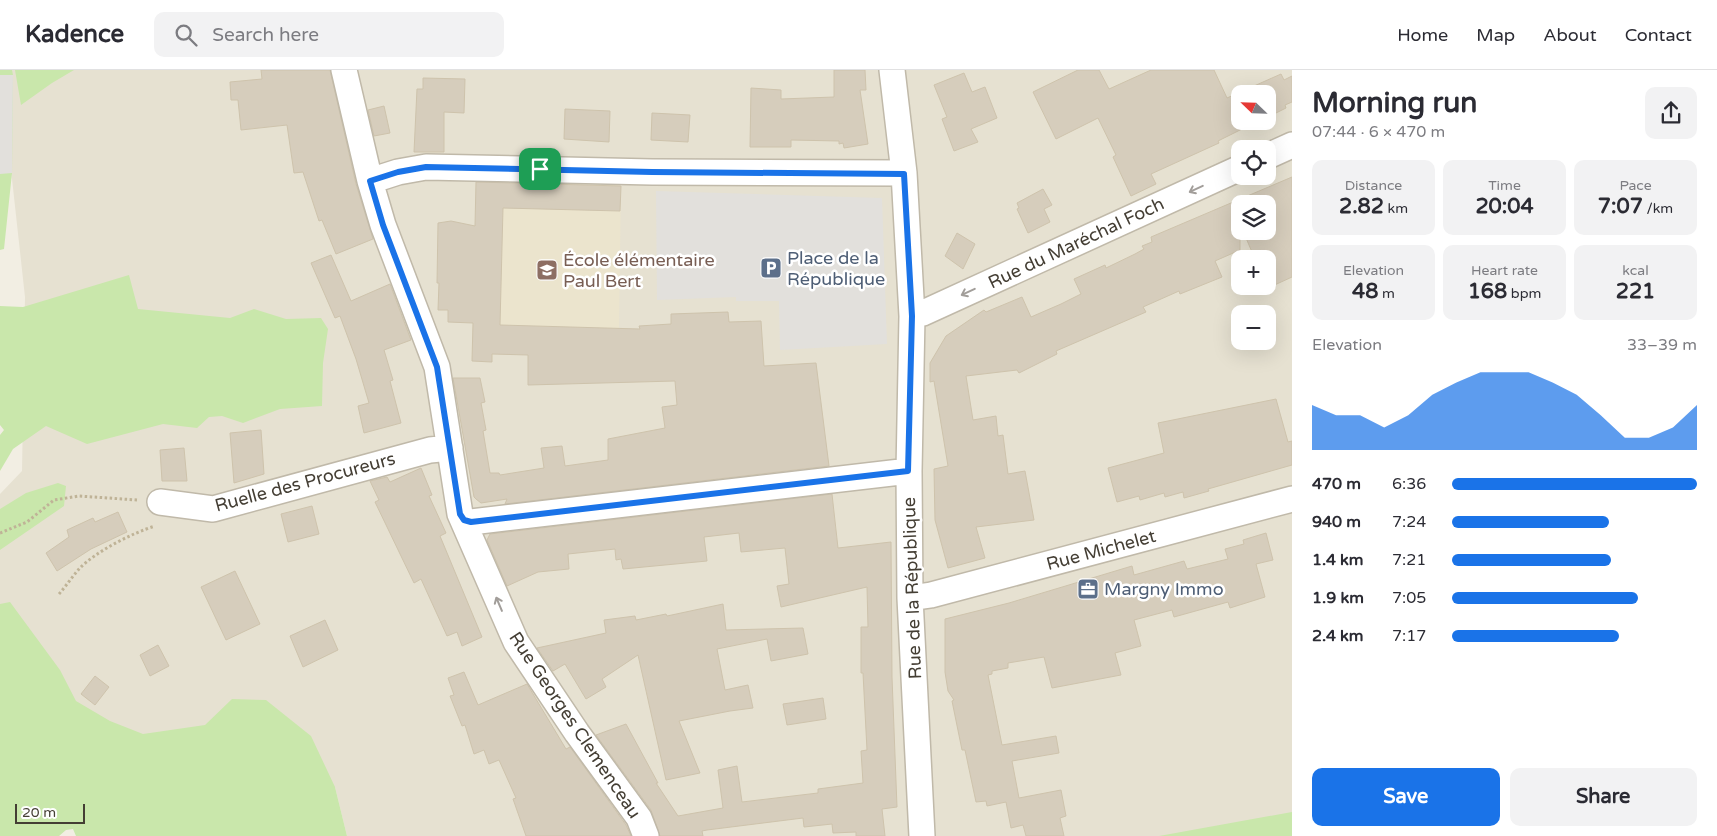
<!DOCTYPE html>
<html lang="en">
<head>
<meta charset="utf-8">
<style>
  body { margin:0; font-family:"Varela Round",sans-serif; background:#f2f2f3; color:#2b2b33; height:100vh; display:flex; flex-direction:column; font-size:19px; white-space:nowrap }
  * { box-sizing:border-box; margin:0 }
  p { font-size:16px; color:#7c7c81 }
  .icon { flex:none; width:28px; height:28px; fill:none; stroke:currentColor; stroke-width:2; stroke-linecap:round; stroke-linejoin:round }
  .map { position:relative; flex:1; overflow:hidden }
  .side { display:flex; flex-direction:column; background:#fff; width:425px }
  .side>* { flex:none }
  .needle { width:32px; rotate:293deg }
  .controls { position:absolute; left:1231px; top:15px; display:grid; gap:10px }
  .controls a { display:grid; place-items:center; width:45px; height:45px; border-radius:10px; background:#fff; box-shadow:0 5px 20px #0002; font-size:25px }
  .scale { position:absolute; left:15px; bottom:12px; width:70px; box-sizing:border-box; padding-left:5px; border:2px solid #443e34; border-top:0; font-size:14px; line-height:18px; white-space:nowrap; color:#443e34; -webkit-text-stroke:4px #fff; paint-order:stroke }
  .pin { position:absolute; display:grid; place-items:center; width:42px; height:42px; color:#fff; margin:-21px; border-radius:10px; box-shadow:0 2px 8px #0006 }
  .round { display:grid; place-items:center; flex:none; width:52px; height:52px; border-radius:10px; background:#f2f2f3 }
  .headline { display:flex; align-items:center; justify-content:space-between; height:85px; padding:0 20px }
  h1 { font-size:28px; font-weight:700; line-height:38px }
  .figures { display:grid; grid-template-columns:repeat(3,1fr); gap:8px; height:85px; padding:5px 20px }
  .figures div { display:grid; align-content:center; border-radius:10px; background:#f2f2f3; text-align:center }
  .figures b { font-size:21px; font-weight:700 }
  .figures small { font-size:14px; font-weight:400 }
  .figures p { font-size:14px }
  .chart { height:140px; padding:10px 20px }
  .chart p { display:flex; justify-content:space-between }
  .chart svg { width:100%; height:90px; margin-top:5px; fill:#1a73e8; opacity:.7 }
  .cta { display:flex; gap:10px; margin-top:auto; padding:10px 20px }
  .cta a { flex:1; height:58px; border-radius:10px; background:#1a73e8; color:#fff; font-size:20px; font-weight:700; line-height:58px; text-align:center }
  .cta a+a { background:#f2f2f3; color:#2b2b33 }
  ul { padding:0 20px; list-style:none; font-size:16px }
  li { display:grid; grid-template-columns:80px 60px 1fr; align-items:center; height:38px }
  li i { height:12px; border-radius:6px; background:#1a73e8 }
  header { display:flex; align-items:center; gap:30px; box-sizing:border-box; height:70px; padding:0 25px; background:#fff; border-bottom:1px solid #e1e1e2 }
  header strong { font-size:24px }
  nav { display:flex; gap:28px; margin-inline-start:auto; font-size:18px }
  .search { width:350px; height:45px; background:#f2f2f3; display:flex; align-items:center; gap:12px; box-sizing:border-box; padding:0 18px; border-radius:10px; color:#7c7c81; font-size:19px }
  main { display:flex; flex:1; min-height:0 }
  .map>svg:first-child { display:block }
</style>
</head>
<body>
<header>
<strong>Kadence</strong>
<div class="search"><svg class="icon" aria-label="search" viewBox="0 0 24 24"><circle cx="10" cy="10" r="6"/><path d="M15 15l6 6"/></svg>Search here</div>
<nav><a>Home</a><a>Map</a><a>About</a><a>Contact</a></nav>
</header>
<main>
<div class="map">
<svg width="1292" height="766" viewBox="0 0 1292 766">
  <rect width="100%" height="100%" fill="#f2eee3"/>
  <path fill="#e6e1d1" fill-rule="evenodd" d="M0,0H1292V766H347L335,717L90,761L0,618V424L22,401L25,227ZM1240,24H1268V51H1240ZM1240,79H1268V106H1240ZM1240,134H1268V161H1240ZM1240,189H1268V216H1240ZM1240,244H1268V271H1240Z"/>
  <path fill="#ebe4cd" d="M476,111L621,113L619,258H627V277L606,286L493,284L492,292L481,291L473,283Z"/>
  <path fill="#c9e7ab" d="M0,0H12L13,5L12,103L4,179L0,180Z
    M15,0H74L52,13L21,35Z
    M129,205L138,239L230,248L254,239L286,249L321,248L328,259L323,293L322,336L280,339L243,353L222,346L209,347L197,358L163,354L87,374L46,356L13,379L0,401V365L4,360L0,355V236L23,237Z
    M58,413L66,416L64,436L0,480V439L26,423Z
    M10,532L60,600L76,631L110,651L143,664L205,655L232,629L266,630L311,666L335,717L347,766H76L73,759L66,760L59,766H0V534Z
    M1292,742V766H1159Z"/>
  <path fill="#e2e0dc" d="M0,5H13L12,103L0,104Z
    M656,121L882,128L887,274L780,280L779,231H736V227L657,230Z"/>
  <path fill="#d6cdbc" stroke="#cec3ac" d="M261,0H330L356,114L373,169L336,184L322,150L319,151L303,102L294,103L287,55L241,60L238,30H231L230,12L262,9Z
    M834,0H865L866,20H860L868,74L844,78L843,73L839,74V71L791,70V77H750L751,18L781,20V29L834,27Z
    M1078,0H1099L1109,19L1151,0H1214L1227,28L1281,4L1284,10L1292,6V32L1285,35L1286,38L1268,47V24H1240V51H1258L1218,71L1219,73L1151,104L1156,114L1131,126L1113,87L1116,85L1098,48L1056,69L1033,22Z
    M964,3L972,22L985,17L997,48L971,59L978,72L954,81L942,49L947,47L934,15Z
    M423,8L465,9L464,43L444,42V82H414L417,19H423Z
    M384,36L390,63L374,66L368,40Z
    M565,39L610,41L609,72L564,69Z
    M652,43L690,45L688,72L651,70Z
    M1292,107V207L1268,218V189H1255L1243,161H1268V134H1240V180L1215,191L1222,207L1180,224L1179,221L1143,237L1146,242L1056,281L1057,284L1019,303L1017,300L966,306L973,350L996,346L998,366L1003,365L1008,404L1025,401L1034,450L976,457L985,488L948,498L935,450L934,399L948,396L934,311L930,312V293L946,266L984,240L986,242L1022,227L1031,247L1061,234L1081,224L1074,209L1105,195L1106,198L1135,184L1144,179L1142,176L1152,172L1151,167Z
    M476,112L621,116L620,141L503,138L500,255L640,259L639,256L671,254V244L728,242L729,252L761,251L764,296L816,293L829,396L505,434L507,429L481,433L476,429L474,427L453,308H480L485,332L481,333L486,360L483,361L490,403H499L500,405L544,398L541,378L562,376L565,396L608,390V369L665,358L662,337L677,335L675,311L528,315V285L492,284V292L472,291L473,253L448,252V240H438L439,213H437L438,153L451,151L475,156Z
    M1043,119L1052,135L1044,139L1050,152L1028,163L1017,139L1019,138L1017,133Z
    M957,163L975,174L963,199L945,186Z
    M331,185L351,231L390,214L411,270L384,280L393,310L390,311L401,353L364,363L358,336L369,333L356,289L340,246L335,248L311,193Z
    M1276,329L1288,372L1292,371V395L1208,419L1209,421L1184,428L1183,422L1165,427L1164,423L1140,430L1139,426L1117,432L1108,398L1164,383L1158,353Z
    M261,360L264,404L234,413L230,363Z
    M184,378L187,411H162L160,380Z
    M421,398L432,425L429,426L446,463L440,466L482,567L462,576L457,562L447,566L421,509L414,513L375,432L379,430L370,411L387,407L390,412Z
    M832,424L838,478L891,472L892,607L897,737L882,739L885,766H856V762L833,763L832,754L804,757L803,748L707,760L702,761L703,766H660L651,740L596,665L626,654L658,713H656L678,746L723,738L718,700L737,696L742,732L818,723V719L863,713L861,681L867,680L863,603H861V557H868L867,517L781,537L777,516L789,514L785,478L741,482L739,463L704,467L707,491L623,499L621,489L616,490L615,479L568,484L569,499L538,502L507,516L487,470L490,464Z
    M312,436L319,464L288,472L281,444Z
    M118,442L127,462L91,479L57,501L46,483L69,467L67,460L93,448L95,452Z
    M1266,463L1273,490L1256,494L1265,527L1230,538L1228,532L1174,547L1172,540L1134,550L1141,576L1115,583L1121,605L1052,618L1044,587L1008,593V598L992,601V604L988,605L1002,675L1056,666L1059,683L1012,691L1019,728L1061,720L1066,746L1060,748L1064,766H1026L1023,755L1011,758L1006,732L987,736L986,731L976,732L965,680H962L952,631L954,630L948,621L945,602V549L1009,533L1132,496L1134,505L1184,491L1187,499L1228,489L1225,479L1244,474L1243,470Z
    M235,501L260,554L226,570L201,517Z
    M723,534L726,560L803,558L808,584L771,591L767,569L717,579L725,620L748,615L753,638L730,641L679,651L700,703L666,710L638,585L602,609L606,617L586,629L565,594L553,601L537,578L606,563L604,550L635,546L636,550L666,544L667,546Z
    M325,550L338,580L303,597L290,566Z
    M158,575L169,596L150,606L140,585Z
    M464,602L478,635L527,614L566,679L570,677L626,755L631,766H526L513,729L516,728L499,690L489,694L484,680L474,684L465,655L462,656L450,626L454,625L448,608Z
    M95,606L109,617L95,635L81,624Z
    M823,628L826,649L787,655L783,634Z"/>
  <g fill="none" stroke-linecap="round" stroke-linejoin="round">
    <g stroke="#c0b9a9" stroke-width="28">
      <path id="minor" d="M344,0L370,111L383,155L437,297L460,444L516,572L577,663L639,748L646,766
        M892,0L904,103L912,246L909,401L910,528L922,766
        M1268,86L1292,75
        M370,111L398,102L426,97L652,102L904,103
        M912,246L923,243L1240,98
        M160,432L213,439L430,380L450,378
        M464,450L471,452L909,401
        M910,528L931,525L1292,429"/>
    </g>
    <path stroke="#bfb397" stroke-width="3" stroke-dasharray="2.5 2.5" stroke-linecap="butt" d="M0,463L27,452L54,430L79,426L137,430
      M59,524C66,516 72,507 79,499C95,482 132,463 155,456"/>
    <use href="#minor" stroke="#fff" stroke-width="25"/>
  </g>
  <defs><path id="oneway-shaft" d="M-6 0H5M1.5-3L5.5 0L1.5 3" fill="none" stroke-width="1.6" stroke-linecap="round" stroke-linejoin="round" transform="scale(1.25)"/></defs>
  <g stroke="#a29e9a">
    <use href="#oneway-shaft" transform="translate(1196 119) rotate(155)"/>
    <use href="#oneway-shaft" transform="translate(968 222) rotate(155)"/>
    <use href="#oneway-shaft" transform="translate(499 534) rotate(-113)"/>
  </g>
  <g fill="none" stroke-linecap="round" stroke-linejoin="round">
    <g stroke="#fff" stroke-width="10">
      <path id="route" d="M426,97L652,102L904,104L912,246L908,401L471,452L464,450L460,444L437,297L383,155L370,111L398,102Z"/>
    </g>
    <use href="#route" stroke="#1a73e8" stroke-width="6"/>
  </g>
  <defs>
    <g id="parking-square" transform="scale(1.125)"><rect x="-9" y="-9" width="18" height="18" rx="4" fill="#5c6f8a" stroke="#fff"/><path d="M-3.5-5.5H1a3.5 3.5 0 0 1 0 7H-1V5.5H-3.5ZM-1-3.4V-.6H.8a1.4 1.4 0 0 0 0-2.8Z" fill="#fff"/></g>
    <g id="school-square" transform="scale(1.125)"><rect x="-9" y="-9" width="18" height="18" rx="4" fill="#8d6e63" stroke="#fff"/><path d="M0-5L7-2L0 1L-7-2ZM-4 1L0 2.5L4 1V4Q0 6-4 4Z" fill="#fff"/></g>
    <g id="office-square" transform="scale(1.125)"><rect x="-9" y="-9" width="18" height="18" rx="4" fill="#5c6f8a" stroke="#fff"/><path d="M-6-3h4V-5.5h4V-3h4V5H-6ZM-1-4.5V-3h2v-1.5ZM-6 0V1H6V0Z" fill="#fff"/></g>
  </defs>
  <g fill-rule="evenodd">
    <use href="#parking-square" x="771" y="198"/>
    <use href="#school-square" x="547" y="200"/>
    <use href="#office-square" x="1088" y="519"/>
  </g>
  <g text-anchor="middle" stroke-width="5" stroke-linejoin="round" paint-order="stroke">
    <g font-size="18" fill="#443e34" stroke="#fff">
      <text transform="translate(1076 173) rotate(-25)" y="6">Rue du Maréchal Foch</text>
      <text transform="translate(305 412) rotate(-15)" y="6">Ruelle des Procureurs</text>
      <text transform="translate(1101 480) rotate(-15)" y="6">Rue Michelet</text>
      <text transform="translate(912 518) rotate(-92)" y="6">Rue de la République</text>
      <text transform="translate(575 655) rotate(56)" y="6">Rue Georges Clemenceau</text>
    </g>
    <g font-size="18" fill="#4e5e75" stroke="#fff" text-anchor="start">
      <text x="787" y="194">Place de la<tspan x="787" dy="21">République</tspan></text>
      <text x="1104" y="525">Margny Immo</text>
    </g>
    <g font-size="18" fill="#785e54" stroke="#fff" text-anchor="start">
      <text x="563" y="196">École élémentaire<tspan x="563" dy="21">Paul Bert</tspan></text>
    </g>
  </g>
</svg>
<div class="controls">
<a><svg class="needle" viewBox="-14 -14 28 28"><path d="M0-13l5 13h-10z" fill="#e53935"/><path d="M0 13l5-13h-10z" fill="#7c7c81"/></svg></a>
<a><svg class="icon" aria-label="locate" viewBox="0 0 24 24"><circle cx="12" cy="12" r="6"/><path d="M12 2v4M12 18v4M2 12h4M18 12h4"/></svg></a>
<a><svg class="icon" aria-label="layers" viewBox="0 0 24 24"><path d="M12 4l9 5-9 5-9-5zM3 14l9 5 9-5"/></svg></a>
<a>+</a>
<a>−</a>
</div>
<div class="scale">20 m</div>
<div class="pin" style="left:540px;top:99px;background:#1e9e55"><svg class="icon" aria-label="arrive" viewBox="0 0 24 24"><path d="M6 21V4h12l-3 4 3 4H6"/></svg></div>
</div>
<section class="side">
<div class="headline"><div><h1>Morning run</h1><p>07:44 · 6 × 470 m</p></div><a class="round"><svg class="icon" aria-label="share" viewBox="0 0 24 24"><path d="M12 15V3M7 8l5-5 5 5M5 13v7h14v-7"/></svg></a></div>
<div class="figures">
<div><p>Distance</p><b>2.82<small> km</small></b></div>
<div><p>Time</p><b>20:04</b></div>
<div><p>Pace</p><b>7:07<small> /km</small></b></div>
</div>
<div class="figures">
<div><p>Elevation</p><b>48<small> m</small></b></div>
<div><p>Heart rate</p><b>168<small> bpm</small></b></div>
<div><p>kcal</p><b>221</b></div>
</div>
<div class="chart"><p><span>Elevation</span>33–39 m</p>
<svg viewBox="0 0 160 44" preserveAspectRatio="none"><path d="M0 44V22L10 27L20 27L30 33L40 27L50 17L60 11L70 6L80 6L90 6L100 11L110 17L120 27L130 38L140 38L150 33L160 22V44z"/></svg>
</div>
<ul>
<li><b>470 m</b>6:36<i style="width:100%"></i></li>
<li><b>940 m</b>7:24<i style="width:64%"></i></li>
<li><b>1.4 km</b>7:21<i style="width:65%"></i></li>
<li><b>1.9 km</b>7:05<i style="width:76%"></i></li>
<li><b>2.4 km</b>7:17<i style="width:68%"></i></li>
</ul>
<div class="cta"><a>Save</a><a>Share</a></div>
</section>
</main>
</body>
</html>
